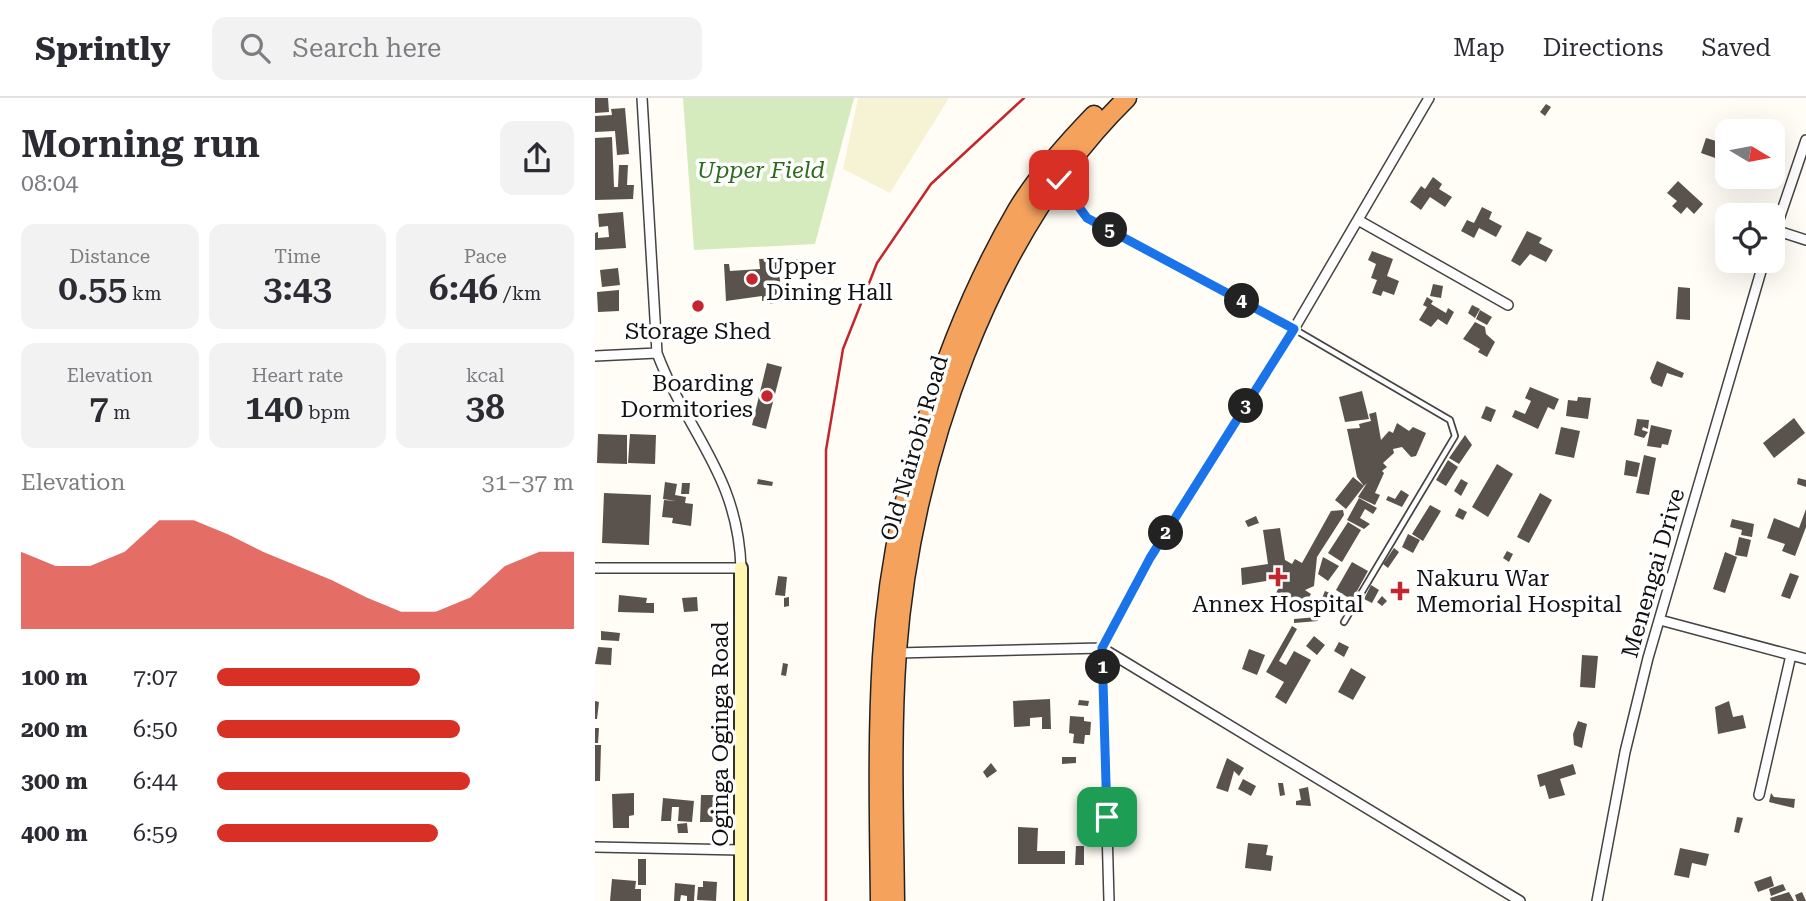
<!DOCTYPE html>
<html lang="en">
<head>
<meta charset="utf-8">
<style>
  body { margin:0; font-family:"Roboto Serif",serif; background:#f2f2f3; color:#2b2b33; height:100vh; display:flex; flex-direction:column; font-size:26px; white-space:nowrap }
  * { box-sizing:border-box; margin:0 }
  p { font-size:23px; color:#7c7c81 }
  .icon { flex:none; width:38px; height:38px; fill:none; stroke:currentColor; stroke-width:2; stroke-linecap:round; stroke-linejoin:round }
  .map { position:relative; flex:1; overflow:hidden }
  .details { display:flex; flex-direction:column; background:#fff; width:595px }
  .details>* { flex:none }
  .needle { width:46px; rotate:100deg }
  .fabs { position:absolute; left:1120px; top:21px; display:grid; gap:14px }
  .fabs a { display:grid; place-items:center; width:70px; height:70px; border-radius:14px; background:#fff; box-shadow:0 7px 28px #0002; font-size:35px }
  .pin { position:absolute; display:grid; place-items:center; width:60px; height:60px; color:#fff; margin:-30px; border-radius:14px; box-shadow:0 4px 10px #0006 }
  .km { position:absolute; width:35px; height:35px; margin:-18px; border-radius:50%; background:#222; color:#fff; font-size:19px; line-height:35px; text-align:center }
  .round { display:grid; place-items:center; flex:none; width:74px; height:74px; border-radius:14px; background:#f2f2f3 }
  .summary { display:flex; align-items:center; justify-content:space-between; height:119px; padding:0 21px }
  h1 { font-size:38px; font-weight:600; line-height:52px }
  .figures { display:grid; grid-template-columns:repeat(3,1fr); gap:10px; height:119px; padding:7px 21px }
  .figures div { display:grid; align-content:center; border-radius:14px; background:#f2f2f3; text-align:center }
  .figures b { font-size:35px; font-weight:600 }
  .figures small { font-size:19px; font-weight:400 }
  .figures p { font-size:19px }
  .chart { height:196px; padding:14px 21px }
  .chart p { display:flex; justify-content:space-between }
  .chart svg { width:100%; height:126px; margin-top:7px; fill:#d93025; opacity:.7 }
  ul { padding:0 21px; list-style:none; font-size:23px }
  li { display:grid; grid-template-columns:112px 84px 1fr; align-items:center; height:52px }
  li i { height:18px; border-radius:9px; background:#d93025 }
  header { display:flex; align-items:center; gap:42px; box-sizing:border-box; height:98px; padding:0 35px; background:#fff; border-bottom:2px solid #e1e1e2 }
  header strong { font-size:33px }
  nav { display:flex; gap:38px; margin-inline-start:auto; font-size:24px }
  .search { width:490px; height:63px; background:#f2f2f3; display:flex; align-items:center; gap:18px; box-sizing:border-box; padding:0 24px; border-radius:14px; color:#7c7c81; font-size:26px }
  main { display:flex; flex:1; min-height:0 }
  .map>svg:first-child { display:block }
</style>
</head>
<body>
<header>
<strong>Sprintly</strong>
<div class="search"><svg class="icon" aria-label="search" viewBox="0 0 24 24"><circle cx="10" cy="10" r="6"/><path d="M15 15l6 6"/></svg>Search here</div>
<nav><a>Map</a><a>Directions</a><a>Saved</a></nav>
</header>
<main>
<section class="details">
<div class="summary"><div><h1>Morning run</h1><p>08:04</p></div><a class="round"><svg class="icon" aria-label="share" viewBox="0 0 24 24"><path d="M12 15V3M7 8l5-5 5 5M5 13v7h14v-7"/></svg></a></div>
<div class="figures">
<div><p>Distance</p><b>0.55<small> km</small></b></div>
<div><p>Time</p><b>3:43</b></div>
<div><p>Pace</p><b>6:46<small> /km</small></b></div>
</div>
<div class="figures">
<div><p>Elevation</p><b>7<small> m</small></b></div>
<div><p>Heart rate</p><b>140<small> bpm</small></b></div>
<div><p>kcal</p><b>38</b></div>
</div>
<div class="chart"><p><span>Elevation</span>31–37 m</p>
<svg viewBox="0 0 160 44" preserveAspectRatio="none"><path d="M0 44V17L10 22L20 22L30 17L40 6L50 6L60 11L70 17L80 22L90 27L100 33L110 38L120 38L130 33L140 22L150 17L160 17V44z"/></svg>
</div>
<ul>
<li><b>100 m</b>7:07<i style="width:57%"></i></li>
<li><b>200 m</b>6:50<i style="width:68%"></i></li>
<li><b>300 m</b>6:44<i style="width:71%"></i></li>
<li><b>400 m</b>6:59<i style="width:62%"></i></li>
</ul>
</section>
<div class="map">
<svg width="1211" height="803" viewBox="0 0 1211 803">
  <rect width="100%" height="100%" fill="#fffdf5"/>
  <path fill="#f6f3d4" d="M263,0H354L295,95L248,71Z"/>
  <path fill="#d5ebbd" d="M88,0H259L220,146L99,152Z"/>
  <path fill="#5a524d" d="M0,0H13L14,14L0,15Z
    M951,6L956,9L950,18L945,14Z
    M30,10L34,56L22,57L20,33L0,34V18L17,17L16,11Z
    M17,39L19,89H23L24,67H33L32,87H39L38,101L0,102V40Z
    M1111,40L1131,46L1126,62L1106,55Z
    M838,79L847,86L844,91L857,99L850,109L835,99L826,112L815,104L826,88L830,91Z
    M1083,83L1108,106L1099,116L1092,109L1086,116L1077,108L1082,103L1072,95Z
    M887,109L897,114L894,121L907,128L901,139L884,130L879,140L866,133L872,122L879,125Z
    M28,114L31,150L0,152V135L3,134V140L14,139L13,128L4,129L3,116Z
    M932,133L947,140L944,145L958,152L951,164L935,156L925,168L916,163Z
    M777,153L798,161L792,178L804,183L799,197L788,193L786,198L777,195L782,182L776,180L781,166L773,162Z
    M182,160L186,190H194L195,201L175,206L174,202L167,203V198L131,203L129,166H134L135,173L165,171L164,161Z
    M197,161H205L206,176H198Z
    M23,170L25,187L7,189L5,172Z
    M838,186L848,188L846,200L835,198Z
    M1083,189L1095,190V222L1081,221Z
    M24,192V213L3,214L2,194Z
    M832,199L838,203L836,206L851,215L853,210L859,214L852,227L843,221L836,229L824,222L832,209L828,207Z
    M100,202H107V214L100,215Z
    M877,207L885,211L880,220L873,215Z
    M885,212L897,219L892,227L881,221Z
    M880,224L890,229L891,236L900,244L892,259L883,254L885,251L868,241Z
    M1062,263L1089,275L1087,280L1072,275L1067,289L1057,285L1055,280Z
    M172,265L187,269L171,331L157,327Z
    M935,289L964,301L959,312L953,309L943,331L917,319L920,312L930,316L936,303L930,300Z
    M767,293L774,321L750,324L744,299Z
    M983,299L996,300L993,321L971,318L973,302L982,303Z
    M891,308L901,312L896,324L886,320Z
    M781,314L786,342L794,333L798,335L802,325L814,333L818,329L831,335L821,358L816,359L807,349L798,351L799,355L788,365L792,369L787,373L789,375L780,395L785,397L780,407L763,399L772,385L769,388L762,379L752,331L765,330L764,326L776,323L774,316Z
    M1199,320L1210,335L1179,360L1168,345Z
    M1042,321L1054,322L1053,331L1048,329L1047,332L1053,334L1049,340L1039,337Z
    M1056,327L1077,332L1073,347L1067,346L1066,350L1052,348Z
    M966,329L985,333L979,360L960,356Z
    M3,336L32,337V366L2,365Z
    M35,336L61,337L60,366L33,365Z
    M870,337L877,347L864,366L854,360Z
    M1049,357L1061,360L1054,397L1041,395Z
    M853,362L863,369L851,388L841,382Z
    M1031,362L1045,365L1042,379L1029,377Z
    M902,366L918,376L893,419L877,409Z
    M758,379L769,388L751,411L740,402Z
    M1203,380L1211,382V389L1202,386Z
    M163,381L178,384L177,388L162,386Z
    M866,381L873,385L866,398L859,393Z
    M70,384L82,386L80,397L91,399L90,405L98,406L96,428L77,425L78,420L67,419L69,402L81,403L68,401Z
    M87,385H95L94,396H86Z
    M806,392L814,397L807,409L791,402L793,398L800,401Z
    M9,395L56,397L54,447L7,445Z
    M945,395L957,402L934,445L922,439Z
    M764,400L782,410L778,416L770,411L765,420L775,426L769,431L752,422Z
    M835,407L846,413L828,443L817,436Z
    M864,410L872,414L868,422L860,418Z
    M1211,411V429L1200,458L1187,453L1190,446L1172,440L1179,420L1204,430Z
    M748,412L749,417L722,459L719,488L710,492L716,496L708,510L681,495L689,480L647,487L646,470L673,466L668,432L685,430L690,462L697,466L700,461L707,465L736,413Z
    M661,418L664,425L653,429L650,423Z
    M1137,421L1159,426L1157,439L1146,437L1147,432L1135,429Z
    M753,424L766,432L747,464L733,455Z
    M813,436L825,442L818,455L807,449Z
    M1144,439L1156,442L1152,459L1140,457Z
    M799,450L804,454L793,470L788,466Z
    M912,453L918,456L914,464L908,460Z
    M1130,454L1142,459L1130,495L1118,491Z
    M728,459L744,468L733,483L723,476Z
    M757,464L773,473L757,502L741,492Z
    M1195,475L1204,478L1195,501L1186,498Z
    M183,478L192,479L190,498L180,497Z
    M776,487L784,492L777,505L769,501Z
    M730,493L737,496L734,503L727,500Z
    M24,497L52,500L51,505H59V515L23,514Z
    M787,498L792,503L787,508L782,504Z
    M102,499L103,513L89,514L87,500Z
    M194,499V508L189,509V500Z
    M723,519V523L699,525V521Z
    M697,528L702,531L684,563L691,567L699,553L716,562L691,606L680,599L689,584L671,574Z
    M6,533L25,535L24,543L6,542Z
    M719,538L730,547L722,557L711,548Z
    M744,544L754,549L749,559L739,553Z
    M3,549L17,550L16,567L0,566Z
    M654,551L670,557L662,577L647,571Z
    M987,557L1003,558L1000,590L985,589Z
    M188,565L193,566L191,578L186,577Z
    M756,570L771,579L758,602L743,594Z
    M455,601L456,631H447V619L435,620V628L419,629L418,603Z
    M484,602L494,603L493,608L483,607Z
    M0,603L4,604L2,621H0Z
    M1134,603L1138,619L1148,617L1151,630L1123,636L1120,609Z
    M475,618L489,619V623L496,624L495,637H490L489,646L478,645L479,636L474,635Z
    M983,623L992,626L987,650L979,647L978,636Z
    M0,630H4L3,645H0Z
    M0,647H6L5,683H0Z
    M467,659H481V665L467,666Z
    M632,660L649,670L644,678L639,673L633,694L621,690Z
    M396,665L402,673L392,680L388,674Z
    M978,666L981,676L965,681L970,697L954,701L950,687L945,689L942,677Z
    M648,681L661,688L656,698L643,691Z
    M683,685H688L690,697L685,698Z
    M713,689L716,708L701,707V703L706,702L704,691Z
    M39,695V717L34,718V730H18L17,696Z
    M1176,695L1179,699L1200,701L1199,710L1174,704Z
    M106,697H121L120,724H105Z
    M68,700L99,703L97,724L83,723L84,709H77L76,723H66Z
    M1142,719L1148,720L1144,735L1139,734Z
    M92,725L93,735H83L82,726Z
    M423,729L443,730L442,753H470V766H423Z
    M653,745L673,747L671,757L678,758L676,773L650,770Z
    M481,748H489V767H480Z
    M1085,750L1114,756L1111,768L1097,765L1094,780L1079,777Z
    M43,761H51V787H43Z
    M1176,778L1179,788L1163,794L1159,784Z
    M17,781L41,783L40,791H46V803H15Z
    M108,783L122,784L121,803L102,802L103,789H108Z
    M80,785L100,787L99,803H92V798L86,797L85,803H79Z
    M1188,786L1191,792L1176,798L1174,791Z
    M1194,794L1199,803H1176L1175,800Z
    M1207,794L1211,803H1202L1200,797Z"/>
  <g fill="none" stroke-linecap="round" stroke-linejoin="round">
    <g stroke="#444" stroke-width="8">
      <path id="lane" d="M467,86L492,120L699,231L855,322L860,338L749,524"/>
    </g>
    <g stroke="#444" stroke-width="12">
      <path id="street" d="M763,122L913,207
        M1180,132L1211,142
        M1178,139L1211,42
        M0,258L62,255
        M0,470H146C143,376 92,335 62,255L47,0
        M1065,522L1211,561
        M302,555L507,550L925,803
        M1164,697L1196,557
        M0,749L146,752
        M514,803L507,550L555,460L699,231L834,0
        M1002,803L1030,654L1053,560L1169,163"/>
    </g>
    <g stroke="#333" stroke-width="16">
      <path id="secondary" d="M146,470V803"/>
    </g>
    <g stroke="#222" stroke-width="21">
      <path id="highway" d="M285,803C284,722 282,640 287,559C296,410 347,241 422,112C443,77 471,46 499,17
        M300,803C299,720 296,636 302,553C316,363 394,135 532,0"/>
    </g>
    <use href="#lane" stroke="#fff" stroke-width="4.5"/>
    <use href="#street" stroke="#fff" stroke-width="9"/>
    <use href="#secondary" stroke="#fff6b0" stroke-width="12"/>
    <use href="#highway" stroke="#f5a25d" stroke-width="18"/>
    <path stroke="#c4262e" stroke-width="2.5" d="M231,803V352L248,251L282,165L336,86L429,0"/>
  </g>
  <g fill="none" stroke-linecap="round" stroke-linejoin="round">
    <g stroke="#fff" stroke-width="14">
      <path id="route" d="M464,82L492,120L699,231L555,460L507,550L512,719"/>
    </g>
    <use href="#route" stroke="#1a73e8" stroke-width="9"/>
  </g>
  <g fill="#c4262e" stroke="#fff" stroke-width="2.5">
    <circle cx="157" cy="181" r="7"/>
    <circle cx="103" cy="208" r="7"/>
    <circle cx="172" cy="298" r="7"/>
    <path d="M679.5 468.5h7v7h7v7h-7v7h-7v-7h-7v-7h7z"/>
    <path d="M801.5 482.5h7v7h7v7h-7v7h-7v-7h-7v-7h7z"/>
  </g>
  <g text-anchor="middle" stroke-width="7" stroke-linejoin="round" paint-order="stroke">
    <g font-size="23" font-style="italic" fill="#2f6b1f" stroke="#fff">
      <text x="166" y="80">Upper Field</text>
    </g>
    <g font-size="23" fill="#111" stroke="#fff" text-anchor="start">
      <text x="171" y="176">Upper<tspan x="171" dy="26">Dining Hall</tspan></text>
      <text x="103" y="241" text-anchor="middle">Storage Shed</text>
      <text x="158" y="293" text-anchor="end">Boarding<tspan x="158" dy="26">Dormitories</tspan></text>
      <text x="821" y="488">Nakuru War<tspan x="821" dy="26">Memorial Hospital</tspan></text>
      <text x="683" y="514" text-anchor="middle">Annex Hospital</text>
    </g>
    <g font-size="23" fill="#111" stroke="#fff">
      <text transform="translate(319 350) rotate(-74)" y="8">Old Nairobi Road</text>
      <text transform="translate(1058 475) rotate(-74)" y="8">Menengai Drive</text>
      <text transform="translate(125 636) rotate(-90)" y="8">Oginga Oginga Road</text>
    </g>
  </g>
</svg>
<div class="fabs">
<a><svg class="needle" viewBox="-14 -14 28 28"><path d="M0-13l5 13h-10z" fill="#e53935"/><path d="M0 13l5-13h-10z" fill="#7c7c81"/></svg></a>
<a><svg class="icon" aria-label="locate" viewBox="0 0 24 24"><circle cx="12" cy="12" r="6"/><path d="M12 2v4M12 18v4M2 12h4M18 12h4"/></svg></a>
</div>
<div class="pin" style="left:512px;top:719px;background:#1e9e55"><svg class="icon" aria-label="arrive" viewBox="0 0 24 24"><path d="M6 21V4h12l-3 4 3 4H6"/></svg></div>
<div class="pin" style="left:464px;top:82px;background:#d93025"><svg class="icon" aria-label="check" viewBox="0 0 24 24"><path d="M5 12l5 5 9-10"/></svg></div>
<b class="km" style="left:508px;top:569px">1</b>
<b class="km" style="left:571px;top:435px">2</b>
<b class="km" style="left:651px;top:308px">3</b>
<b class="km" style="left:647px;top:203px">4</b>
<b class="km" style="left:515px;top:132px">5</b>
</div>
</main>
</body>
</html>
